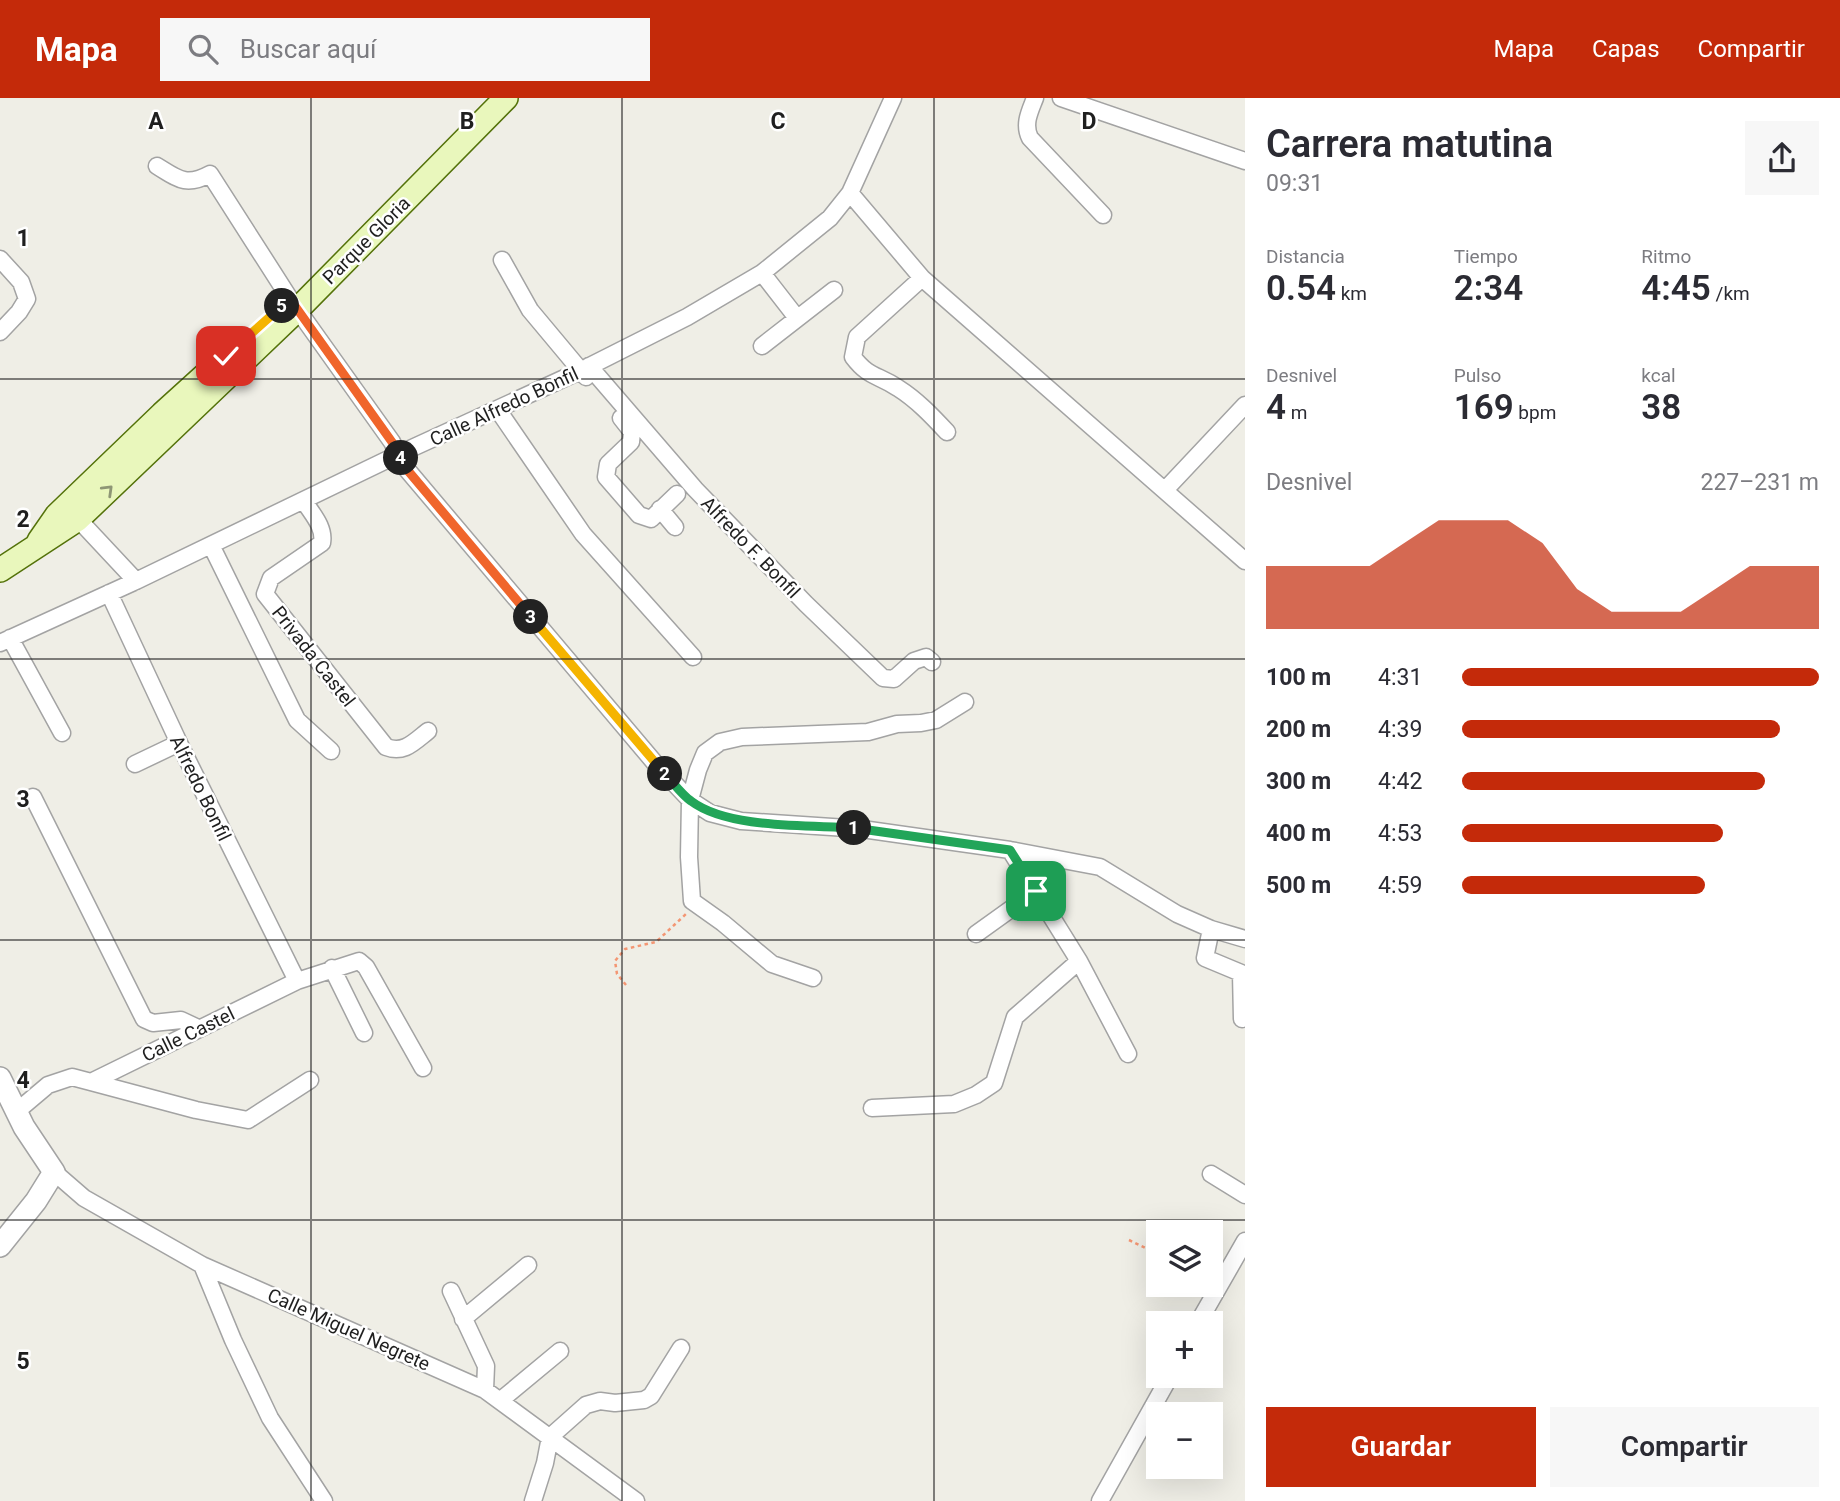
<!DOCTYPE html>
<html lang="es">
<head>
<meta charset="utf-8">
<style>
  body { margin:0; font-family:Roboto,sans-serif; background:#f7f7f7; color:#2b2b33; height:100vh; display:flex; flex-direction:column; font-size:26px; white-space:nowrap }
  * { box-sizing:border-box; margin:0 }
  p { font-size:23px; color:#7c7c81 }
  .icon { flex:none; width:38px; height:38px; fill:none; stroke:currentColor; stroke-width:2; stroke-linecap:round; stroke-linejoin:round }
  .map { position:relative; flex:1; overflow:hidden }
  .panel { display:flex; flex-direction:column; background:#fff; width:595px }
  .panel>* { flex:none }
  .tools { position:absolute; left:1146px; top:1122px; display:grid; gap:14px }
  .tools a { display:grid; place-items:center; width:77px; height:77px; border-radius:0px; background:#fff; box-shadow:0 7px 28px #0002; font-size:35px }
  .pin { position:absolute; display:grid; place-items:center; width:60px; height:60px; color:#fff; margin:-30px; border-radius:14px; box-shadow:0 4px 10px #0006 }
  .km { position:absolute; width:35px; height:35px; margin:-18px; border-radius:50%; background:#222; color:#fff; font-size:19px; line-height:35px; text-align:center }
  .round { display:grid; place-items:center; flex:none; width:74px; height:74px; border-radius:0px; background:#f7f7f7 }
  .head { display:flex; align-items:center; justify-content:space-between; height:119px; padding:0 21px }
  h1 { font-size:38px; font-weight:600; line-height:52px }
  .metrics { display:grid; grid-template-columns:repeat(3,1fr); gap:10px; height:119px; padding:7px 21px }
  .metrics div { display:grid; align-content:center }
  .metrics b { font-size:35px; font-weight:600 }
  .metrics small { font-size:19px; font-weight:400 }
  .metrics p { font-size:19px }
  .chart { height:196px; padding:14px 21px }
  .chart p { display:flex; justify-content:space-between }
  .chart svg { width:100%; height:126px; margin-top:7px; fill:#c42a0a; opacity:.7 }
  .primary-button { display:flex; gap:14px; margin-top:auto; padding:14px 21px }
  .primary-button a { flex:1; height:80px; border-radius:0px; background:#c42a0a; color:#fff; font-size:28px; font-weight:600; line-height:80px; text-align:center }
  .primary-button a+a { background:#f7f7f7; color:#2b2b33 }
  ul { padding:0 21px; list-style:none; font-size:23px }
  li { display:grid; grid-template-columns:112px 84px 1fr; align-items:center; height:52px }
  li i { height:18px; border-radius:9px; background:#c42a0a }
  header { display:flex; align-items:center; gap:42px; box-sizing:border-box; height:98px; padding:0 35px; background:#c42a0a; color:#fff }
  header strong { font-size:33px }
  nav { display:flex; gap:38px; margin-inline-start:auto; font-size:24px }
  .search { width:490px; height:63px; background:#f7f7f7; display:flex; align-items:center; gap:18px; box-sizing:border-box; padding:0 24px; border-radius:0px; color:#7c7c81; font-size:26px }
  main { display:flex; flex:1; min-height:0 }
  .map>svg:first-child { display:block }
</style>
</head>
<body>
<header>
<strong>Mapa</strong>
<div class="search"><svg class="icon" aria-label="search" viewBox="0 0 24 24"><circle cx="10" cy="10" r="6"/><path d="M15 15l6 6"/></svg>Buscar aquí</div>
<nav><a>Mapa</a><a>Capas</a><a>Compartir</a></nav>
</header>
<main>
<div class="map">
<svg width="1245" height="1403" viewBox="0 0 1245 1403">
  <rect width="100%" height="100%" fill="#efeee6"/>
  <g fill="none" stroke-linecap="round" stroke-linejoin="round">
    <g stroke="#a3a3a3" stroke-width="19">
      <path id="minor" d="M1035,0C1030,13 1023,26 1030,40L1103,117
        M1061,0L1245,63
        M157,68C178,81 186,89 210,76L290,201L392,344L404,368L654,664L690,702L710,715L741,723L862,731L1010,752L1100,769L1177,816L1211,831L1245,841
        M850,95L922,180L1245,463
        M0,161L21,184L27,201L19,214L0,234
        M502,162L530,212L586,279
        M762,175L797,220
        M922,180L857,239L853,259C869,280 877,276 898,290C917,302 932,318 947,334
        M762,248L834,192
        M589,268L695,391L806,506L883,580L894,581L914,563L926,559L932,564
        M498,312L583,436L693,559
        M621,320L632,334L631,344L608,366L606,379L639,417L651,421L677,396
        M1165,392L1245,307
        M304,403C312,416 325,429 322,445L271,480L265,496L386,649C404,656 414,644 428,633
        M660,411L675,429
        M78,421L136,483
        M211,447L297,622L331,653
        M109,495L179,645L297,883
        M10,540L62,635
        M0,545L136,483L399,356L580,273L687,219L762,175L830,120L850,95L893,0
        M135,666L179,645
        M33,699L144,921L153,925L181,922L198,930
        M1010,752L1079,863L1128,956
        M1211,831L1205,860L1241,875L1242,921
        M976,836L1036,793
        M332,870L364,935
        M813,880L772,866L723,825L692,803L689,759L690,702L698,672L705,655L720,644L742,639L868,634L897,626L921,625L936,622L965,604
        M91,984L196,1012L248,1022L310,982
        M872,1010L954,1006L976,997L994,985L1015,919L1079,863
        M16,1014L48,987L72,979L91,984L297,883L359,863L366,869L423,970
        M54,1074L84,1100L202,1167L485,1292L636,1403
        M1211,1076L1245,1097
        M202,1167L233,1242L270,1320L324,1403
        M451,1193L486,1268L485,1292
        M463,1221L528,1167
        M1198,1225L1245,1143
        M501,1302L560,1253
        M533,1403L545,1365L550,1339L586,1307L600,1303L615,1305L644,1302L651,1298L681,1250
        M1100,1403L1170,1278"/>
    </g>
    <g stroke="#a3a3a3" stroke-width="24">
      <path id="tertiary" d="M0,980L24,1029L54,1074L36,1103L0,1148"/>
    </g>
    <g stroke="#54720a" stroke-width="26">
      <path id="secondary" d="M39,443L57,417L162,316L236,249
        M0,472L78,421L298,211L506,0"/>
    </g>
    <path stroke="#f39673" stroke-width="2.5" stroke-dasharray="3.5 3.5" stroke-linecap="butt" d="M626,887L617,876L615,863L625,851L656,844L686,816
      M1129,1142L1158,1156"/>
    <use href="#minor" stroke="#fff" stroke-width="16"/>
    <use href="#tertiary" stroke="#fff" stroke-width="21"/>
    <use href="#secondary" stroke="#e9f7bc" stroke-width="23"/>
  </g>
  <defs><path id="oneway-chevron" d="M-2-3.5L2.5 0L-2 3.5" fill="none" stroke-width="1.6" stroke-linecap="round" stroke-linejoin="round" transform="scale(1.75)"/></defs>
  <use stroke="#8e9675" href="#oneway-chevron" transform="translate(108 392) rotate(-44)"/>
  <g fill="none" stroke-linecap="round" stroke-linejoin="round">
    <g stroke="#fff" stroke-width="14">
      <path id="split-1" d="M854,730L1010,752L1036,793"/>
    </g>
    <g stroke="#fff" stroke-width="14">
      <path id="split-2" d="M665,676C673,684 681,696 691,703C728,731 808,727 854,730"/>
    </g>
    <g stroke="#fff" stroke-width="14">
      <path id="split-3" d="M531,519L665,676"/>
    </g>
    <g stroke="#fff" stroke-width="14">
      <path id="split-4" d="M401,360L404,368L531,519"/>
    </g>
    <g stroke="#fff" stroke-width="14">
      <path id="split-5" d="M282,208L290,201L392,344L401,360"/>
    </g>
    <g stroke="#fff" stroke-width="14">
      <path id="split-6" d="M226,258L282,208"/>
    </g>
    <use href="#split-1" stroke="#22a559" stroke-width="9"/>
    <use href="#split-2" stroke="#22a559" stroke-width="9"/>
    <use href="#split-3" stroke="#f5b400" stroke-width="9"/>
    <use href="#split-4" stroke="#f0652b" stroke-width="9"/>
    <use href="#split-5" stroke="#f0652b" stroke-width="9"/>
    <use href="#split-6" stroke="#f5b400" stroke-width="9"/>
  </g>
  <path fill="none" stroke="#1f1f1f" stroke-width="2" stroke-opacity="0.55" d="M311,0V1403M622,0V1403M934,0V1403M0,281H1245M0,561H1245M0,842H1245M0,1122H1245"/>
  <g text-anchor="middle" stroke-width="5" stroke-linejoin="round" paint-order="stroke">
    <g font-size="19" fill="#1f1f1f" stroke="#fff">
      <text transform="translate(366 142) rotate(-45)" y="7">Parque Gloria</text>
      <text transform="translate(504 308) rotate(-25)" y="7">Calle Alfredo Bonfil</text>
      <text transform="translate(751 449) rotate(46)" y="7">Alfredo F. Bonfil</text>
      <text transform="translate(314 558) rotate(52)" y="7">Privada Castel</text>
      <text transform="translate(201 690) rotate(64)" y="7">Alfredo Bonfil</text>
      <text transform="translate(188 936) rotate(-26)" y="7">Calle Castel</text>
      <text transform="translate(349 1231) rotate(24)" y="7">Calle Miguel Negrete</text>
    </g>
  </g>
  <g font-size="23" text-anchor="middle" font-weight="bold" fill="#1f1f1f" stroke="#fff" stroke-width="5" stroke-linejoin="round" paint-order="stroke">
    <text x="156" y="31">A</text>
    <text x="467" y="31">B</text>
    <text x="778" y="31">C</text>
    <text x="1089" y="31">D</text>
    <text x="23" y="148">1</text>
    <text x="23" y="429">2</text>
    <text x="23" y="709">3</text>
    <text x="23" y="990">4</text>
    <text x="23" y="1271">5</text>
  </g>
</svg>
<div class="tools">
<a><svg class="icon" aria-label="layers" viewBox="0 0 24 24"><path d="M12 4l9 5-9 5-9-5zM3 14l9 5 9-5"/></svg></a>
<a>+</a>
<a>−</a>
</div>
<div class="pin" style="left:1036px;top:793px;background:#1e9e55"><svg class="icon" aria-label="arrive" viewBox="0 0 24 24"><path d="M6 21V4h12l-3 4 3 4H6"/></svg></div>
<div class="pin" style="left:226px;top:258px;background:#d93025"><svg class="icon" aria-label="check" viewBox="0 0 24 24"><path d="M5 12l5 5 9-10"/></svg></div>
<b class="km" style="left:854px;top:730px">1</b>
<b class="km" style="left:665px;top:676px">2</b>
<b class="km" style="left:531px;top:519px">3</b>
<b class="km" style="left:401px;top:360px">4</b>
<b class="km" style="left:282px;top:208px">5</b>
</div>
<section class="panel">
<div class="head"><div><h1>Carrera matutina</h1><p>09:31</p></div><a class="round"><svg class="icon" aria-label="share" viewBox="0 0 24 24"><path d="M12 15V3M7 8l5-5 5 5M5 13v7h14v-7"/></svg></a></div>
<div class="metrics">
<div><p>Distancia</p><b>0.54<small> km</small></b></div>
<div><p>Tiempo</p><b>2:34</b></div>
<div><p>Ritmo</p><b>4:45<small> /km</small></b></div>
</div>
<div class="metrics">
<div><p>Desnivel</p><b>4<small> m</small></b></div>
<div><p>Pulso</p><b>169<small> bpm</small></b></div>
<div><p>kcal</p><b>38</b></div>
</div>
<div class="chart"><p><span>Desnivel</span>227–231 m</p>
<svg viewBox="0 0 160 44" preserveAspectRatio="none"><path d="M0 44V22L10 22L20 22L30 22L40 14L50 6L60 6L70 6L80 14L90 30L100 38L110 38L120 38L130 30L140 22L150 22L160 22V44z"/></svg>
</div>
<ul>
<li><b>100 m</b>4:31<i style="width:100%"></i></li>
<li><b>200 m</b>4:39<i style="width:89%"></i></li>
<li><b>300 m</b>4:42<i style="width:85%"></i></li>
<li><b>400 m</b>4:53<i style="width:73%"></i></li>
<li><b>500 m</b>4:59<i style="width:68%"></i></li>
</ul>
<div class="primary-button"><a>Guardar</a><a>Compartir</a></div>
</section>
</main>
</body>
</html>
